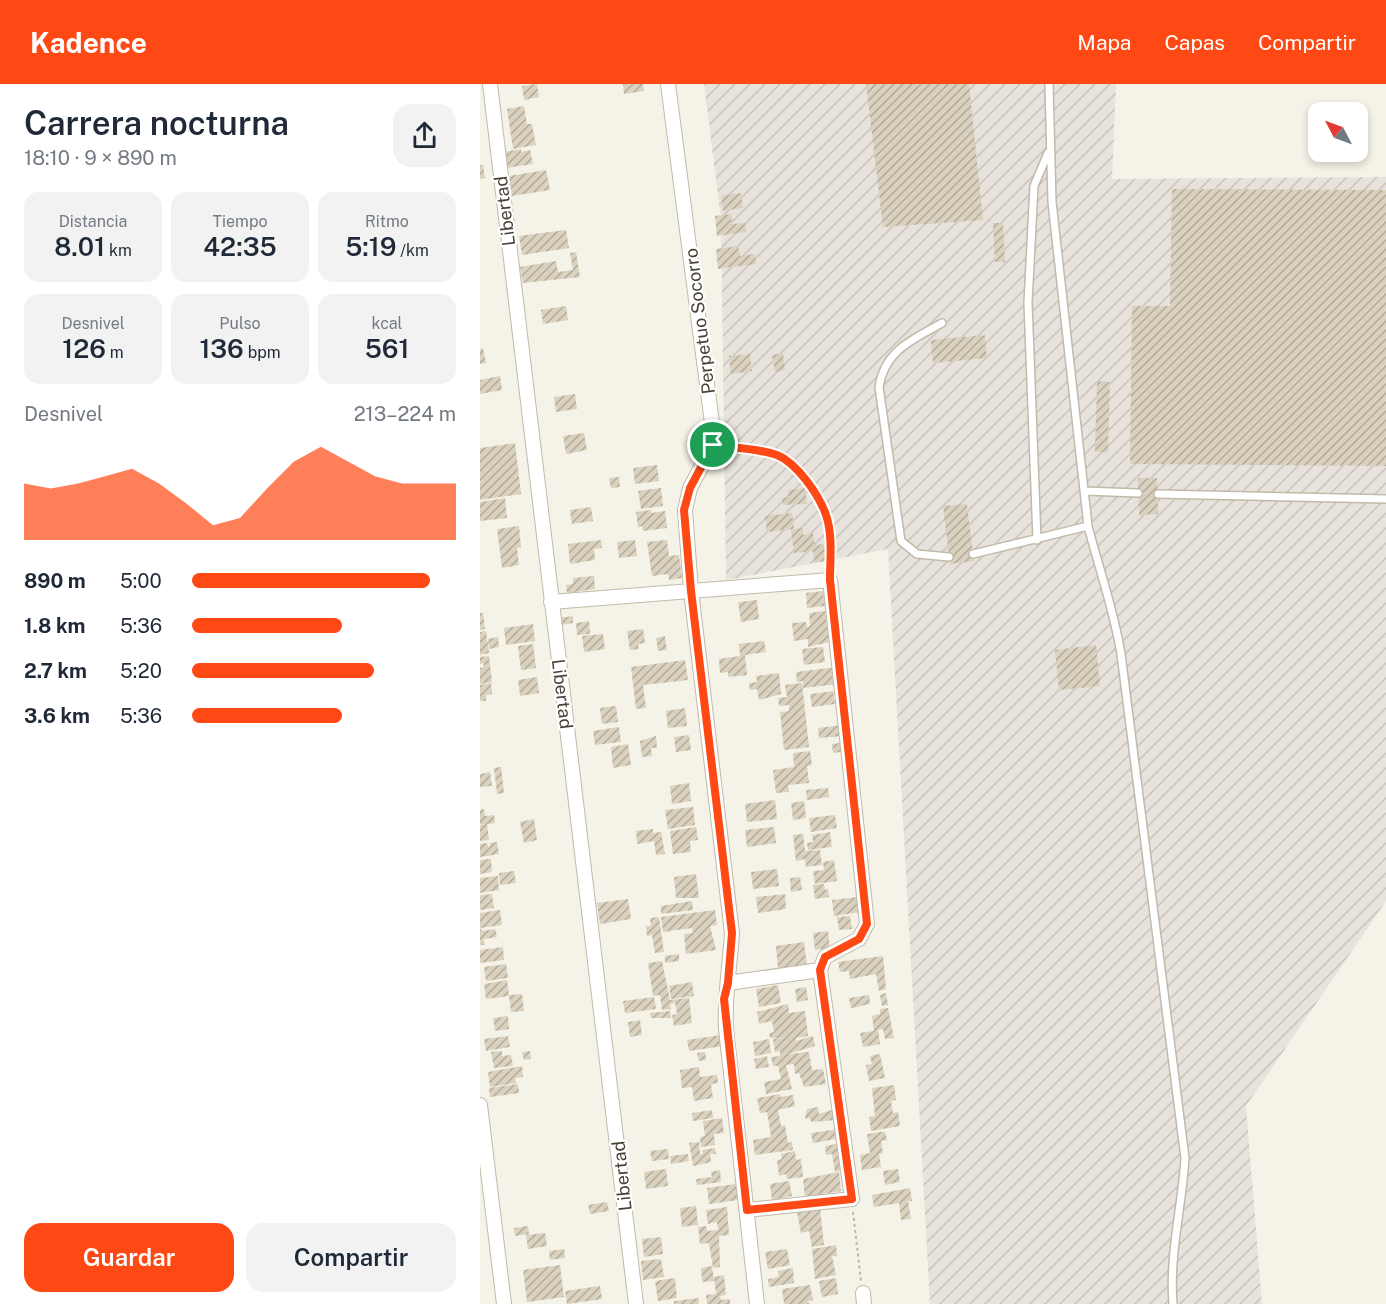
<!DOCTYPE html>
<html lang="es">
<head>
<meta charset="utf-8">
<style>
  body { margin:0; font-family:"Public Sans",sans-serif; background:#f2f2f3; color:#1f2937; height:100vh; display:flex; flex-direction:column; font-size:22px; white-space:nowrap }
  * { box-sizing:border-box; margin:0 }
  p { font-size:20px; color:#747a83 }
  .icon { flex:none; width:33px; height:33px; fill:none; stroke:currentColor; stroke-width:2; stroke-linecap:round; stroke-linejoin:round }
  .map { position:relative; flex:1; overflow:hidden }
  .drawer { display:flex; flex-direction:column; background:#fff; width:480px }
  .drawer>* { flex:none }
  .needle { width:39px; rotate:311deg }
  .fabs { position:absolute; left:828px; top:18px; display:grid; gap:12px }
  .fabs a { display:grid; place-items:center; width:60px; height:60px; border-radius:12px; background:#fff; box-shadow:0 3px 9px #0003; font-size:30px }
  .pin { position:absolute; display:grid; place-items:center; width:51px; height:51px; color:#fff; margin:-26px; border:3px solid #fff; border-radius:50%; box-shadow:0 2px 6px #0007 }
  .round { display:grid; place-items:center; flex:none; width:63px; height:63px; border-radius:18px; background:#f2f2f3 }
  .head { display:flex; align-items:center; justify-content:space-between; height:102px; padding:0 24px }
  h1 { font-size:33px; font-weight:600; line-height:45px }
  .stats { display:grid; grid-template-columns:repeat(3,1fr); gap:9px; height:102px; padding:6px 24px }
  .stats div { display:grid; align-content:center; border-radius:15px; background:#f2f2f3; text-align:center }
  .stats b { font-size:26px; font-weight:600 }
  .stats small { font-size:16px; font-weight:400 }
  .stats p { font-size:16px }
  .chart { height:168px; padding:12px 24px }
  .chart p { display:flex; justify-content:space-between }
  .chart svg { width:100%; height:108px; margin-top:6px; fill:#ff4914; opacity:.7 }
  .cta { display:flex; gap:12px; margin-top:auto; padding:12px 24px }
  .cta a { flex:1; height:69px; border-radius:18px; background:#ff4914; color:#fff; font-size:24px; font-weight:600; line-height:69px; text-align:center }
  .cta a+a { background:#f2f2f3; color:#1f2937 }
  ul { padding:0 24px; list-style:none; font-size:20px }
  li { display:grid; grid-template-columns:96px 72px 1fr; align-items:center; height:45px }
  li i { height:15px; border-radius:8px; background:#ff4914 }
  header { display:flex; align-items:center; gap:36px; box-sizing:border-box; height:84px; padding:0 30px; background:#ff4914; color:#fff }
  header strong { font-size:28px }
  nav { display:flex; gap:33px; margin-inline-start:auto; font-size:21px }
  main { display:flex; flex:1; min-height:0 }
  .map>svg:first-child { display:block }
</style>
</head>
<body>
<header>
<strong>Kadence</strong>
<nav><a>Mapa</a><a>Capas</a><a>Compartir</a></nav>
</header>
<main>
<section class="drawer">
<div class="head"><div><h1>Carrera nocturna</h1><p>18:10 · 9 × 890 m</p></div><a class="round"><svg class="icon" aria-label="share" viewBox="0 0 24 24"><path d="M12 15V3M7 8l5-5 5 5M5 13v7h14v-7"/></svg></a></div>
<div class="stats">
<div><p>Distancia</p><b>8.01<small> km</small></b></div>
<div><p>Tiempo</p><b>42:35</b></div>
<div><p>Ritmo</p><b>5:19<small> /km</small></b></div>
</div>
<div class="stats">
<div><p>Desnivel</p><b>126<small> m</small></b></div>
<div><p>Pulso</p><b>136<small> bpm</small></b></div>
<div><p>kcal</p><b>561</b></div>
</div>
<div class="chart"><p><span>Desnivel</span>213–224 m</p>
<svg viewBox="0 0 160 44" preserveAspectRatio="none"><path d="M0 44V21L10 23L20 21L30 18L40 15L50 21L60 29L70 38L80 35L90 23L100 12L110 6L120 12L130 18L140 21L150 21L160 21V44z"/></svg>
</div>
<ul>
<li><b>890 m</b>5:00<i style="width:90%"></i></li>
<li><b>1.8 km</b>5:36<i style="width:57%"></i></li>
<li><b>2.7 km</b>5:20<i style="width:69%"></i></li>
<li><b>3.6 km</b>5:36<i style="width:57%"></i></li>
</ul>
<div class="cta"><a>Guardar</a><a>Compartir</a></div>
</section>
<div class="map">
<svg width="906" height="1220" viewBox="0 0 906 1220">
  <defs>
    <pattern id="industrial-furrows" width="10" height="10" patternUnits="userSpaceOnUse" patternTransform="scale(1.5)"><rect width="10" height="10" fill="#e7e3dc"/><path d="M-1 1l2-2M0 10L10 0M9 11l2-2" fill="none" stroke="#c8c4bd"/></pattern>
    <pattern id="building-hatch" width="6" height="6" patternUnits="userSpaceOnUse" patternTransform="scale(1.5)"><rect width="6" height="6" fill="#dad1be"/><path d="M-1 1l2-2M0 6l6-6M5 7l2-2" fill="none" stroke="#b3ab9b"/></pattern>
  </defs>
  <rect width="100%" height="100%" fill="#f5f2e7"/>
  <path fill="url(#industrial-furrows)" d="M224,0H636L632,95L906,93V817L766,1022L782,1220H450L408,465L246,496L241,135Z"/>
  <path fill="url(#building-hatch)" d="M57,0L59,13L44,16L42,2Z
    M143,0H163L164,7L144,10Z
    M386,0H489L503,136L403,143Z
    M44,22L47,40H52L56,61L33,65L27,25Z
    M41,65V68L50,66L53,80L26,84L24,68Z
    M0,81H3L5,94L0,95Z
    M66,86L70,106L32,112L29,92Z
    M692,105L906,106V382L650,380L652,222H690Z
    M261,109L263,124L243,127L241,112Z
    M251,130L252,140L265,139L266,148L237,152L235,132Z
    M513,139H523L525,178H515Z
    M86,146L89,164L42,171L39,152Z
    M258,162L260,172L275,170L276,180L238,185L236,165Z
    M96,168L100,193L43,199L40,183L76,177L78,188L93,186L90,169Z
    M86,222L88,236L63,240L61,226Z
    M505,251L507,274L453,279L451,256Z
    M3,264L6,279L0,280V265Z
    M303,269L305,286L295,288L292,271Z
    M270,270L272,287L251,290L249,272Z
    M20,292L22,306L0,310V296Z
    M617,297L630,298L628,368H615Z
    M95,310L97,325L76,328L74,313Z
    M104,349L107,366L86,370L83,352Z
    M35,359L41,410L0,416V364Z
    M177,381L179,397L155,400L153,384Z
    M139,393L140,403L131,404L129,394Z
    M658,394H677L678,430L659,431Z
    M181,404L183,422L161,425L158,407Z
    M325,404L327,420L303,421L302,414L309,413L308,406Z
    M25,414L27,434L0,437V418Z
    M487,420L494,477L470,480L463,422Z
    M111,423L113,437L92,440L90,426Z
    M171,426V429L185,427L187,444L163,447L162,442L158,443L156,428Z
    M312,429L314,445L323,444V451L333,449L335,461L344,460L346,477L334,479L333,467L314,469L311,445L287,448L285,432Z
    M39,442L41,463L37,464L39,481L22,484L17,445Z
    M121,456L122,464L114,465L115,476L90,480L88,460Z
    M155,456L157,472L139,474L137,458Z
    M187,456L189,472L199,471L202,494L189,496L188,490L172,492L167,458Z
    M114,492L115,505L87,509L86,501L93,500V494Z
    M343,507L345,522L327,524L326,509Z
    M277,516L279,535L261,538L258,518Z
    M345,527L347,542H340H352L354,557L328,563V555L314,557L312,539L326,538L327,543L330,542L329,529Z
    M0,529H3L5,545L0,546Z
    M93,532V539L81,541L80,534Z
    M109,537L110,550L97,551L96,539Z
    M53,540L55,557L26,561L24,544Z
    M163,545L165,559L158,560L159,565L150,566L147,547Z
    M6,547L9,569L0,571V548Z
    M123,550L125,565L104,568L102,552Z
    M185,552L187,566L178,567L176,554Z
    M18,553L19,563L9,565L8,555Z
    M284,557L286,568L265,571L267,591L248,593V588L240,589L239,575L260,572L259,560Z
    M53,560L56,584L41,586L38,562Z
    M616,561L620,602L579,606L575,566Z
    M343,563L345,578L324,581L322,565Z
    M9,572L12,598L0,600V584L4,583L3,579L0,580V573Z
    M205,576L208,596L163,601L166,624L156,625L151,583Z
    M357,583L359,600L323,604V597L317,598L316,588Z
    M299,589L301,610L279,616L277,605L270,606L269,599L277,598L276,592Z
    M57,593L59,609L40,612L38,596Z
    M11,599L12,610L6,611V617H0V601Z
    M322,599L329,663L304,666L300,628L309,627V621L299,622L298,614L307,613L305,601Z
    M353,607L355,620L332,623L330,610Z
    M136,622L138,638L122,640L120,624Z
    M205,624L207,642L188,644L186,627Z
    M362,641L363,652L339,654L338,644Z
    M139,643L141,658L115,661L113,647Z
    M209,651L211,666L196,668L194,653Z
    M176,652L177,664H171L172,672L162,673L160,657Z
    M366,658L367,667L353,669L352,660Z
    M148,660L151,681L133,684L131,663Z
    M330,667L332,681L327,682L329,699L308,701L309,708L296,709L293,686L314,683L313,669Z
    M21,683L24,709L17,710L14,684Z
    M10,688L12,702L0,703V690Z
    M209,699L211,717L192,720L190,702Z
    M348,704L349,713L327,716L326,706Z
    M295,716L297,735L267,738L265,720Z
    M324,717L326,734L313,736L311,719Z
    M213,723L215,741L188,745L185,726Z
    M4,725L5,732L14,731L15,739L7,740L9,756L0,757V741H4L0,740V726Z
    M355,731L357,744L331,748L329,734Z
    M54,735L57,756L44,759L40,738Z
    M216,743L218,756L210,757L211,768L193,770L190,747Z
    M294,743L296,759L267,763L265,746Z
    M173,745V749L181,748L185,770L176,771L174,757L157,760L156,747Z
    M350,748L352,763L328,766L327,759L333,758L332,751Z
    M323,750L325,767L340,766L342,781L326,783L325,775L316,777L313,751Z
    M17,758L19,770L0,773V760L7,759L8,763L10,762V759Z
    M11,775L12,788L0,790V776Z
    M354,776L357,797L335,800L333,787L344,786L343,778Z
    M297,785L299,802L273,805L271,788Z
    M34,787L36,799L20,801L19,789Z
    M216,790L219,814H196L194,793Z
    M18,792L19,806L0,809V794Z
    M320,793L322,806L311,808L310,794Z
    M344,800L345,806L348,805L349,813L335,815L333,801Z
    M12,810L14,824L0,826V811Z
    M305,810L306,825L278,829L276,813Z
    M378,813L380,828L354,832L352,816Z
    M148,815L151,835L120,840L117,819Z
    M212,817L213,826L181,830V822Z
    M20,826L22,841L0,844V829Z
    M235,826L237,841L230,842L236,866L206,870L204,850L213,849L212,844L183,848L181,833Z
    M370,832L372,845L359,846L357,833Z
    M179,833L184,868L175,869L172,851L167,852L166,842H171L170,834Z
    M0,844L2,847L15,845L17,853L4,855V861H0Z
    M348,847L350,864L335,866L333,849Z
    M324,858L327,882L298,885L296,862Z
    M23,863L24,876L0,879V866Z
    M199,870V877L185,879V872Z
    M403,872L406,905L399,907L396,890L370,895L369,887L360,888L358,878Z
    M182,877L190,916L209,914L212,939L194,942L192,931L197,930L195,919L190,920L191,925L182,926L180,911L173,912L168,879Z
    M26,880L28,894L6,897L4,883Z
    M27,896L29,911L42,910L44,927L31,928L29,912L6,915L4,900Z
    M212,898L214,912L191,915L189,902Z
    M298,901L301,919L279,923L276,905Z
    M326,903L328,916L317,918L315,905Z
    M406,909L408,921L402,922L400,911Z
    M389,911L390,920L371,924L369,914Z
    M174,913L176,925L145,929L143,917Z
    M308,920L309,929L325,927L328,952L316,954V957L333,952L335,962L308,970L329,968L332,986L343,985L346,1000L324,1003L319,989L315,990L314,980L306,981L312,1005L286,1010L284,998L301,995L298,982H293L291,973L300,972V967L295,968L293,955L304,954H290L289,949L294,948L292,937L279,940L277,928Z
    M408,924L414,954L405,955L403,945L398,946L400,960L383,963L380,949L394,947L392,932L400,930V925Z
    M190,927L191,934H171L170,929Z
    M28,932L29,945L15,947L13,934Z
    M160,936L162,951L150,953L148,938Z
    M241,951L243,962L209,967L207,956Z
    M28,952L30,963L6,967L4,955Z
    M289,955L291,969L275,972L273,958Z
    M22,967V972L31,971L33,982L14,984L11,968Z
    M50,967L51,975L44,976L42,968Z
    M225,968L226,976L219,977L217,969Z
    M400,970L405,994L389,997L386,981L392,980L390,972Z
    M287,972L289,983L276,985L274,975Z
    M42,982L43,993L35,994L36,999L10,1003L8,988Z
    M219,983L220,993L237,991L238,999L231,1000L233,1014L214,1017L212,1003L202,1004L200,986Z
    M38,1000L39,1009L10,1013L9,1004Z
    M414,1001L416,1016L411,1017L413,1029L418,1028L420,1042L391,1047L389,1033L395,1032L392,1004Z
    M300,1010V1013L313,1011L315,1022L298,1026L301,1042L305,1041L308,1059L312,1058L313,1066L275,1071L273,1056L291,1053L287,1028L280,1029L277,1014Z
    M338,1023L339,1030L355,1025L357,1036L331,1038L330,1034L325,1035L327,1025Z
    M232,1026L233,1034L213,1037L212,1029Z
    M242,1034L244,1049L234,1050L235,1061L221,1063L220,1053L225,1052L223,1037Z
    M359,1045L361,1054L333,1059L331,1049Z
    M400,1048H405L407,1056L401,1057L403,1069L399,1070L401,1083L382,1086L380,1071L390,1069L387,1050Z
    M219,1058L220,1070H223L222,1066L235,1064L236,1070H230L231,1078L213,1082L209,1059Z
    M362,1059L363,1086L355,1088L352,1070L346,1071L345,1062Z
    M188,1065L189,1075L172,1077L170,1067Z
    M315,1067L316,1076L321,1075L323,1093L307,1095L306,1090L299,1092L297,1076L302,1075L301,1070Z
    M208,1070L209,1077L191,1080L190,1072Z
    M186,1085L188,1102L166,1105L164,1088Z
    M418,1085L420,1098L405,1101L403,1087Z
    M240,1086L241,1098L217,1101L216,1095L232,1093L231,1088Z
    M359,1088L361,1107L325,1113L323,1095Z
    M309,1097L312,1112L292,1116L290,1100Z
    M256,1100L258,1116L229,1120L227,1104Z
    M430,1104L432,1117H428L431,1135L421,1136L419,1119L394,1123L392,1111Z
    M127,1118L129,1127L110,1130L108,1121Z
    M216,1122L218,1141L202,1143L200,1124Z
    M247,1123L249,1151L239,1152L240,1183L233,1184L229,1159L220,1160L218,1143L226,1142L227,1147L238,1146L237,1138L228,1140L226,1126Z
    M340,1124L344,1161L332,1163L329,1147L321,1149L317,1128Z
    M48,1142L49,1150L35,1152L34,1144Z
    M65,1149L67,1162L48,1165L46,1151Z
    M181,1153L183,1170L164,1173L162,1155Z
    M356,1161L357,1172H352L356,1191L335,1195L332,1165Z
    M84,1165L85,1174L70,1176L69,1167Z
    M307,1165L310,1181L288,1185L285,1168Z
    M181,1175L184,1193L163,1196L161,1177Z
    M80,1181L84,1213L47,1218L43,1186Z
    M232,1182L234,1197L222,1198L221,1184Z
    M313,1184L314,1199L289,1203L288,1195L299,1193L298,1187Z
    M244,1191L246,1211L240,1212L241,1216L250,1215V1220H227L226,1211L236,1210L234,1193Z
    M195,1194L197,1214L178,1217L175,1197Z
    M356,1194L358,1210L342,1213L339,1197Z
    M330,1201L333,1216L328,1217L329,1220H304L302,1205Z
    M120,1202L122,1215L87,1220L85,1207Z
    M219,1214V1220H194V1217Z"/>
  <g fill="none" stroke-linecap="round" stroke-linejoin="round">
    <g stroke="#c1baa9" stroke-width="10">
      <path id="lane" d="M569,0L572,118L608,442C619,485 634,526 641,570L705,1074C702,1123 689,1171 693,1220
        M462,239C432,256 405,266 399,303L421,457L437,470L469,473
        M605,407L658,409
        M678,410L906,415
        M557,456L548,219L554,102L568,69
        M493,470L608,442"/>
    </g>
    <g stroke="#c1baa9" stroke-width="16">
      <path id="street" d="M10,0L156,1220
        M188,0L232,339L233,361L210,404L205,426L211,507L252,849C250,882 244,913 246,945L277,1220
        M71,518L350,496L387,840L379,855L345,873L340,886L372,1115L267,1126
        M248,899L340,886
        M0,1021L24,1220
        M383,1209L384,1220"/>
    </g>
    <path stroke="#c4b899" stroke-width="2" stroke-dasharray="3 3" stroke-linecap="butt" d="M245,362C263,365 283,365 299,372C318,381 342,414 347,433C351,450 350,468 350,485
      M373,1128L381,1197"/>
    <use href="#lane" stroke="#fff" stroke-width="7"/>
    <use href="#street" stroke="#fff" stroke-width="14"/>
  </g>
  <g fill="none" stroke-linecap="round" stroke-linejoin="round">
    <g stroke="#fff" stroke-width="12">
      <path id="route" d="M233,361C254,364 277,364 297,371C317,379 339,411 346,431C353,451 350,476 350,496L387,840L379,855L345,873L340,886L372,1115L267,1126L244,915L248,899L252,849L211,507L204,426L210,404Z"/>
    </g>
    <use href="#route" stroke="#ff4914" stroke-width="8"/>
  </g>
  <g text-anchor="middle" stroke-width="4.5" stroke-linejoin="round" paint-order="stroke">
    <g font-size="18" fill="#484235" stroke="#fff">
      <text transform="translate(25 127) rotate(-97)" y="6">Libertad</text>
      <text transform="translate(220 237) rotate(-97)" y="6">Perpetuo Socorro</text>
      <text transform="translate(82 610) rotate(83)" y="6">Libertad</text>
      <text transform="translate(142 1092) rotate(-96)" y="6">Libertad</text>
    </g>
  </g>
</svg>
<div class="fabs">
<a><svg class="needle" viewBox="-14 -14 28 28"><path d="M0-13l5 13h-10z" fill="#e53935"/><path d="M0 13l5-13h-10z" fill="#747a83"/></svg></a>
</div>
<div class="pin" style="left:233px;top:361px;background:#1e9e55"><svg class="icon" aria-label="arrive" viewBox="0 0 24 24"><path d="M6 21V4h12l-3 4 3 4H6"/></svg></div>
</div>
</main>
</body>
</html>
